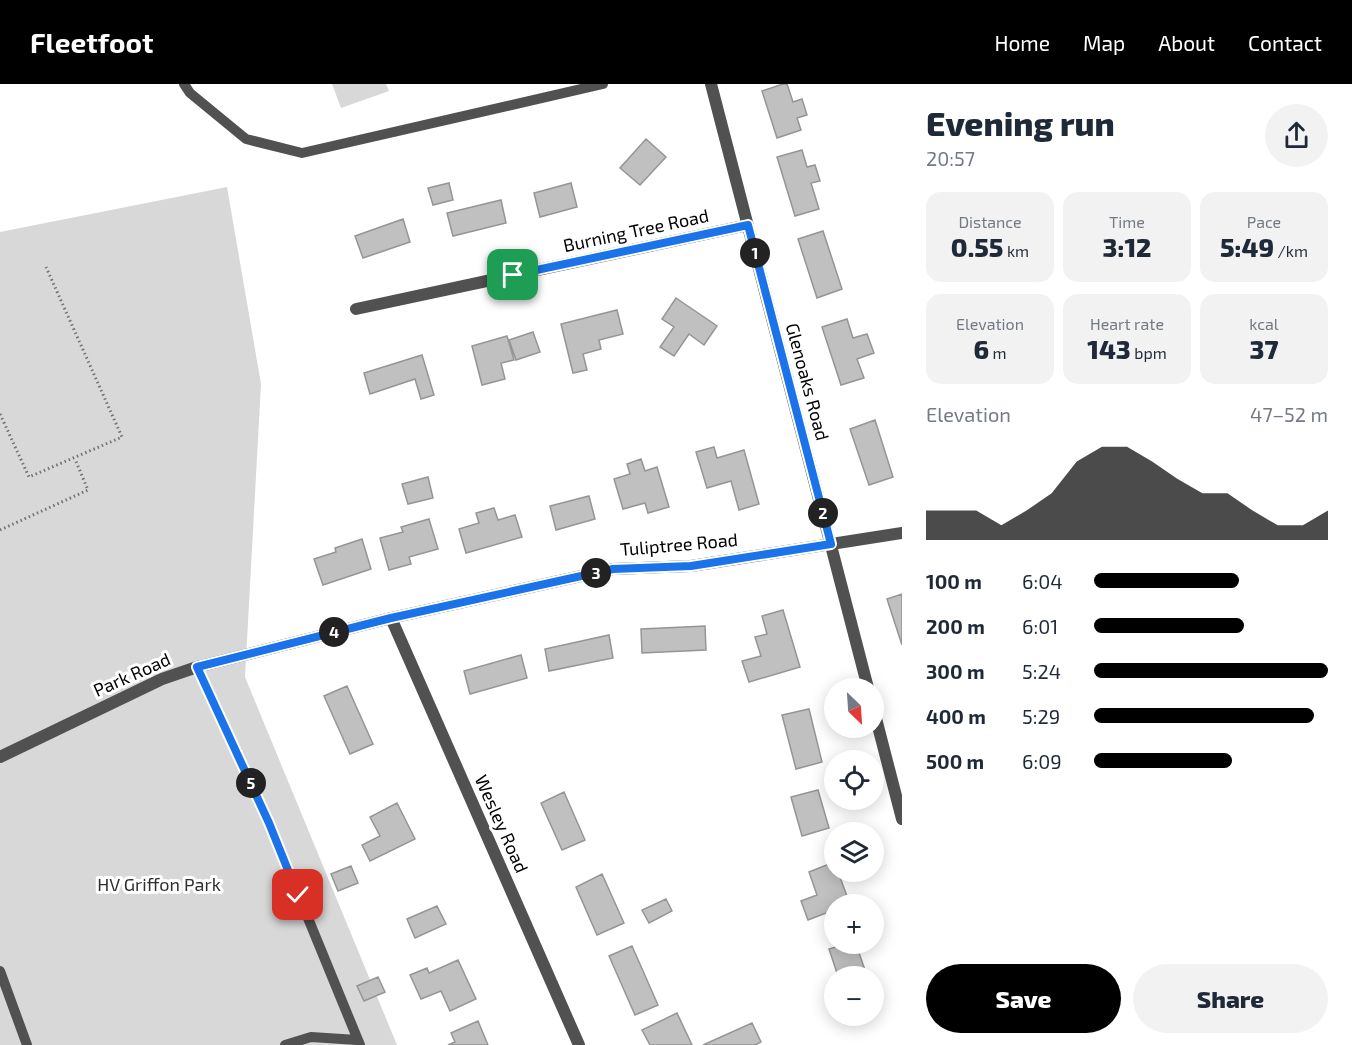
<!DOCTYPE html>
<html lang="en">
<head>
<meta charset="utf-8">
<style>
  body { margin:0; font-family:"Exo 2",sans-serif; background:#f2f2f3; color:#1f2937; height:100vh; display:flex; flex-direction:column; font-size:22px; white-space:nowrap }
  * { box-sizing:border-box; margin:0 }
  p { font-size:20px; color:#747a83 }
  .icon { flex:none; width:33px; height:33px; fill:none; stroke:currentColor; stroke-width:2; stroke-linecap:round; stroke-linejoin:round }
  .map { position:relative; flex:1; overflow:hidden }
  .sheet { display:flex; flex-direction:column; background:#fff; width:450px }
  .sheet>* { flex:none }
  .needle { width:39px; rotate:155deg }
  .tools { position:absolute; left:824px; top:594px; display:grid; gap:12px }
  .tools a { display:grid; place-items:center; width:60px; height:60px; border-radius:50%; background:#fff; box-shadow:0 3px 15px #0003; font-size:30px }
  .pin { position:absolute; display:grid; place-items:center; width:51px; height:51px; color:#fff; margin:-26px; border-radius:12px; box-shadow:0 3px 9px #0006 }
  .km { position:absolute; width:30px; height:30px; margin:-15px; border-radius:50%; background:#222; color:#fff; font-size:16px; line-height:30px; text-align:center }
  .round { display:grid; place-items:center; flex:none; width:63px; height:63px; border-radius:32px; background:#f2f2f3 }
  .summary { display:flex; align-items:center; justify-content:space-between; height:102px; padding:0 24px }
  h1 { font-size:33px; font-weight:800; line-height:45px }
  .metrics { display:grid; grid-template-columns:repeat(3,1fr); gap:9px; height:102px; padding:6px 24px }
  .metrics div { display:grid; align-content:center; border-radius:15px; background:#f2f2f3; text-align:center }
  .metrics b { font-size:26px; font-weight:800 }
  .metrics small { font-size:16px; font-weight:400 }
  .metrics p { font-size:16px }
  .chart { height:168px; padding:12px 24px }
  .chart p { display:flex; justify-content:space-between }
  .chart svg { width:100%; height:108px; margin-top:6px; fill:#000; opacity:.7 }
  .action { display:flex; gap:12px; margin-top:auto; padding:12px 24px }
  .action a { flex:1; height:69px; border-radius:36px; background:#000; color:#fff; font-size:24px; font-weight:800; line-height:69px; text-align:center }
  .action a+a { background:#f2f2f3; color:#1f2937 }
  ul { padding:0 24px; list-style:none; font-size:20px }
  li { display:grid; grid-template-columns:96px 72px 1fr; align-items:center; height:45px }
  li i { height:15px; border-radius:8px; background:#000 }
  header { display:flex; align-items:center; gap:36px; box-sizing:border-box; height:84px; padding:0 30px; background:#000; color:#fff }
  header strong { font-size:28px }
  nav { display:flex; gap:33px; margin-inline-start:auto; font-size:21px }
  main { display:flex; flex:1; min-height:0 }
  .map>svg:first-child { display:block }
</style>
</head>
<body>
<header>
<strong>Fleetfoot</strong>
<nav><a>Home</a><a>Map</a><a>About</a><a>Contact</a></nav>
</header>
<main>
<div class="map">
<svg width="902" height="961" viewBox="0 0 902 961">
  <rect width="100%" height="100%" fill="#fff"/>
  <path fill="#d8d8d8" d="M332,0H386L389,7L341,24Z
    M227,103L261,300L245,593L397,961H0V148Z"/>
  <path fill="#c0c0c0" stroke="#959595" stroke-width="1.5" d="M783,0H787L793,18L802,15L807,31L797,34L801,46L777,54L762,7Z
    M646,55L666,73L640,101L620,84Z
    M802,66L807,83L815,81L820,97L811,99L819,125L795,132L777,73Z
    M449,99L453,116L433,121L428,104Z
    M571,99L577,123L540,133L534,109Z
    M501,116L506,139L453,152L447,129Z
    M403,135L410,158L363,174L355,152Z
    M823,147L842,205L817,214L798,155Z
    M676,214L717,242L704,261L689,250L674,272L660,263L674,243L662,235Z
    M617,226L623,250L599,256L601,265L583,270L587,286L573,289L561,240Z
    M847,235L853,254L867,250L874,269L857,275L864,294L841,301L822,243Z
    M533,248L540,268L516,276L509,256Z
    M507,252L514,276L501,279L505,295L482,301L472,262Z
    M422,271L434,311L421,315L415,295L370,310L364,289Z
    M875,336L893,393L869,401L850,345Z
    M714,363L717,374L744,366L759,420L739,426L731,397L707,404L696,368Z
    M641,375L645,387L657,383L669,423L648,429L645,419L623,425L614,395L630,390L627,380Z
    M428,393L433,414L408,420L402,400Z
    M589,412L595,435L556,446L550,422Z
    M494,424L498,436L515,431L522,453L466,469L459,445L479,439L476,429Z
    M429,435L438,465L409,473L411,480L389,486L380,454L403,448L401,443Z
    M362,455L371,485L323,501L314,475L336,468L335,464Z
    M902,510V561L887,515Z
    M783,526L800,583L749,598L742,577L761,572L755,553L767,550L762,532Z
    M705,542L706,566L642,569L641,545Z
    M609,551L613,574L549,587L545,565Z
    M521,571L527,594L470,610L464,587Z
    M347,602L373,660L350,670L324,612Z
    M809,625L822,678L796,685L782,631Z
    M818,706L829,744L802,752L791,713Z
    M564,708L585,756L562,766L541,719Z
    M397,719L415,755L370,777L362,761L380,752L370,733Z
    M834,778V788H838L850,820H834V826L808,836L801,817L817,811L809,788Z
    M351,782L358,799L338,807L331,790Z
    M602,790L624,839L597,851L576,803Z
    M666,815L672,827L649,839L642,826Z
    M437,822L446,840L415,854L407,835Z
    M846,860H856L867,892H838L829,865Z
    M632,862L658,921L635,931L609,872Z
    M458,876L476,915L450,927L441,907L421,915L410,891L427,884L429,889Z
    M378,893L385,908L364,917L357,902Z
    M677,929L692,961H650L642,946Z
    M478,937L488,961H448L455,958L451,949Z
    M752,939L761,958L755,961H703Z"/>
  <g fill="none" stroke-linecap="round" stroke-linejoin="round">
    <path stroke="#737373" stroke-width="3" stroke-dasharray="1.5 3" stroke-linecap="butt" d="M0,330L29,393L122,353L46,183
      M0,446L88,406L75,375
      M203,596L263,726"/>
    <path stroke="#515151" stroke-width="10" d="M184,0L190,9L246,55L302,69L603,0
      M269,739L360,961
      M0,887L27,961
      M285,961L311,953L357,956"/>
    <path stroke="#515151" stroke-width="12" d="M711,0L868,604
      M356,225L748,141
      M391,534L579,961
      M873,623L902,735
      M0,673L162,595L197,583L391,534L613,485L691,482L902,449"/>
  </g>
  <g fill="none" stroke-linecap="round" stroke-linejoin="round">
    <g stroke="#fff" stroke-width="12">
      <path id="route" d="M298,811L269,739L197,583L391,534L613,485L691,482L831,460L748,141L513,191"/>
    </g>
    <use href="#route" stroke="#1a73e8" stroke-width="8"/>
  </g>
  <g text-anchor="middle" stroke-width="6" stroke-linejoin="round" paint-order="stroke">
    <g font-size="18" fill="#000" stroke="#fff">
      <text transform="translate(636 147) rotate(-12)" y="6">Burning Tree Road</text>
      <text transform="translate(807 298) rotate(75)" y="6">Glenoaks Road</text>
      <text transform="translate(679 461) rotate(-5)" y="6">Tuliptree Road</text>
      <text transform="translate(132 591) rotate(-24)" y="6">Park Road</text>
      <text transform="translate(501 740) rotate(66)" y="6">Wesley Road</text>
    </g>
    <g font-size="18" fill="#2f2f2f" stroke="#fff">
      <text x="159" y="807">HV Griffon Park</text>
    </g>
  </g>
</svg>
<div class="tools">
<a><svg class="needle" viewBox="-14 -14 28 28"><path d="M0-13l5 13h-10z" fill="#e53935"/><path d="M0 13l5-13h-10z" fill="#747a83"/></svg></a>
<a><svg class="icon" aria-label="locate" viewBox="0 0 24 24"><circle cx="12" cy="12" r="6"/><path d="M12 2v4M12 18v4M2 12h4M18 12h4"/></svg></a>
<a><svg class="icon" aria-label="layers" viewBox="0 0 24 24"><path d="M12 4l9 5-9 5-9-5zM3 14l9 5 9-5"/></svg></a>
<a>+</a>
<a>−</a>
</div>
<div class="pin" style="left:513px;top:191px;background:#1e9e55"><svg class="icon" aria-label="arrive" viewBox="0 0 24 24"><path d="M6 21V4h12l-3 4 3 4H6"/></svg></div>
<div class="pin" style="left:298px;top:811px;background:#d93025"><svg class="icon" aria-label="check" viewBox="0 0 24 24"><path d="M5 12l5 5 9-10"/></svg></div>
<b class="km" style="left:755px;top:169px">1</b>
<b class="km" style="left:823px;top:429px">2</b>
<b class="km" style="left:596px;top:489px">3</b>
<b class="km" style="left:334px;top:548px">4</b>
<b class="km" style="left:251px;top:699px">5</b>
</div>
<section class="sheet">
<div class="summary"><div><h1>Evening run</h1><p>20:57</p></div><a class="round"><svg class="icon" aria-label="share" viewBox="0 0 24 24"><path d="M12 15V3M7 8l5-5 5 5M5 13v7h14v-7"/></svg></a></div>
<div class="metrics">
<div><p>Distance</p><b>0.55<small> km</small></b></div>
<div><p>Time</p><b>3:12</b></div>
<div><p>Pace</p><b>5:49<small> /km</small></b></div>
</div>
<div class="metrics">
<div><p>Elevation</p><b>6<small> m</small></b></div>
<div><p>Heart rate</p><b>143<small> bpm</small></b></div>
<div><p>kcal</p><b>37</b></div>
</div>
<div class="chart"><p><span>Elevation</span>47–52 m</p>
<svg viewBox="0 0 160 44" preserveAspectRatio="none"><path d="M0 44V32L10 32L20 32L30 38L40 32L50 25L60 12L70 6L80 6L90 12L100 19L110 25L120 25L130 32L140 38L150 38L160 32V44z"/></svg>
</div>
<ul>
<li><b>100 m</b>6:04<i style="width:62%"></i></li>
<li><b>200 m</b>6:01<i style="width:64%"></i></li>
<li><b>300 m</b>5:24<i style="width:100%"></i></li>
<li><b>400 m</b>5:29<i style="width:94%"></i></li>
<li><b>500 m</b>6:09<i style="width:59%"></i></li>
</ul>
<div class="action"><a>Save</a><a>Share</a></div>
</section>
</main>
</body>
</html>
